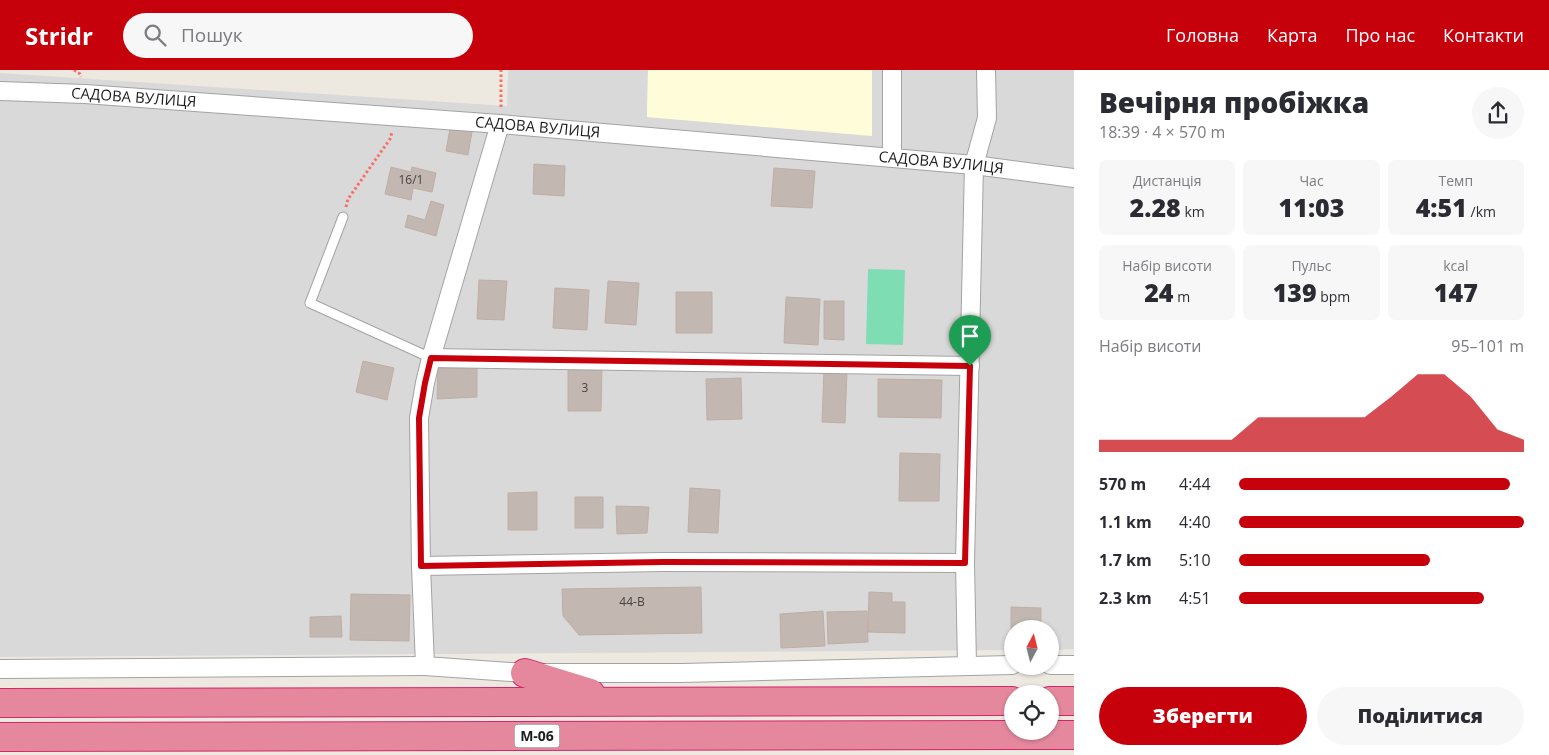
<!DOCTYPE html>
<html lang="uk">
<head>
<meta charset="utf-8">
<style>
  body { margin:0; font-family:"Open Sans",sans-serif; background:#f7f7f7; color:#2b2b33; height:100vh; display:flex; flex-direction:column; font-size:19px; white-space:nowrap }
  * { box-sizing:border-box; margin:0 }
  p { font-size:16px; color:#7c7c81 }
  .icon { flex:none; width:28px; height:28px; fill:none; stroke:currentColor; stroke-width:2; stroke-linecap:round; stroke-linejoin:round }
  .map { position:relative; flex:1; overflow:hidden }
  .drawer { display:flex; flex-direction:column; background:#fff; width:475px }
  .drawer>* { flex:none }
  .needle { width:32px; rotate:7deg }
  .fabs { position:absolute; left:1004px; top:550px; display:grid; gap:10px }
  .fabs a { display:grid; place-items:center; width:55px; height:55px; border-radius:50%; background:#fff; box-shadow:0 1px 4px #0004; font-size:25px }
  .pin { position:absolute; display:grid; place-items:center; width:42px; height:42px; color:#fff; margin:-51px -21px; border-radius:50% 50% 50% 0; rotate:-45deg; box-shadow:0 0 5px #0007 }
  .pin .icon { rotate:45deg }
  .round { display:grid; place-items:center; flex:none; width:52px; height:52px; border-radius:26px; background:#f7f7f7 }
  .summary { display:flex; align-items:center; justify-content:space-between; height:85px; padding:0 25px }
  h1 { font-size:28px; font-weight:800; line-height:38px }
  .stats { display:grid; grid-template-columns:repeat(3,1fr); gap:8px; height:85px; padding:5px 25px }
  .stats div { display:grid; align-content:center; border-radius:8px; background:#f7f7f7; text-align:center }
  .stats b { font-size:25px; font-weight:800 }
  .stats small { font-size:14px; font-weight:400 }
  .stats p { font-size:14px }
  .chart { height:140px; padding:10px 25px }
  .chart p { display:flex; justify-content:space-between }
  .chart svg { width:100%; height:90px; margin-top:5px; fill:#c6010b; opacity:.7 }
  .action { display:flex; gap:10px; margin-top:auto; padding:10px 25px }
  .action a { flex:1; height:58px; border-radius:30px; background:#c6010b; color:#fff; font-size:20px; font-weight:800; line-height:58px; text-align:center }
  .action a+a { background:#f7f7f7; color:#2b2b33 }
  ul { padding:0 25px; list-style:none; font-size:16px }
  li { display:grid; grid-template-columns:80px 60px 1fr; align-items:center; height:38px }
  li i { height:12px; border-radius:6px; background:#c6010b }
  header { display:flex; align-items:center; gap:30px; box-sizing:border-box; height:70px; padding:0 25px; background:#c6010b; color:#fff }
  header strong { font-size:24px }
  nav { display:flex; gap:28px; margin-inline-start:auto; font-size:18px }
  .search { width:350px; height:45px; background:#f7f7f7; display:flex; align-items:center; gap:12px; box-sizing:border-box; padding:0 18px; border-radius:28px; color:#7c7c81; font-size:19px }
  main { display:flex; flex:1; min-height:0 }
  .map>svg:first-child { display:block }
</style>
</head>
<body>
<header>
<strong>Stridr</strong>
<div class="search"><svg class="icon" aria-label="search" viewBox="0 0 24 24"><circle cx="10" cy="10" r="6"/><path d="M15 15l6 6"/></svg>Пошук</div>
<nav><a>Головна</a><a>Карта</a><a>Про нас</a><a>Контакти</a></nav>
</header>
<main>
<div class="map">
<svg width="1074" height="685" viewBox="0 0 1074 685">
  <rect width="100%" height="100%" fill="#ede9e1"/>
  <path fill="#dad9d9" d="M508,0H648L647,47L872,65V0H1074V579L1050,580V559H1012V580L0,587V3L507,36Z"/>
  <path fill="#fffdd9" d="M648,0H872V66L647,47Z"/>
  <path fill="#7fddb4" d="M868,199L905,200L903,275L866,274Z"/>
  <path fill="#c2b8b1" stroke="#bfaea4" d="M451,53L473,56L468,85L446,81Z
    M534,94L565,96L564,126L533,124Z
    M391,97L411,102L412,97L436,103L432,122L413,118L411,130L385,124Z
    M774,98L815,101L812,138L771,136Z
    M431,131L444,135L436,166L405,157L408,145L425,150Z
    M479,210L507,211L504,250L477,249Z
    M608,211L639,213L636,255L605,253Z
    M555,218L589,220L587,260L553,258Z
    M676,222H712V263H676Z
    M786,227L820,229L818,275L784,273Z
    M824,231H844V270L824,269Z
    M363,291L394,298L387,330L356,322Z
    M568,295L602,296L601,341H568Z
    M477,297V327L437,329L438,298Z
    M824,300L847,301L845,353L822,352Z
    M741,308L742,349L707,350L706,309Z
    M878,309L942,310L941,348L878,347Z
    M900,383L940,384L939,431H899Z
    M690,418L720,420L718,463L688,462Z
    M537,422V460H508V423Z
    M575,427H603V458H575Z
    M616,436L649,437L647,463L617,464Z
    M701,517L702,563L579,565L563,546L562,519Z
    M869,522L892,523V532H905V563L868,562Z
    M351,524L410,525L409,571L350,570Z
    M1011,537L1041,538V559H1012V561H1011Z
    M823,541L825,576L781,578L780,544Z
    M867,541L868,572L828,574L827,542Z
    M341,546L342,567H310V547Z"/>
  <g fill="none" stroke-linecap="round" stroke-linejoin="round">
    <g stroke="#a3a3a3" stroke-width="11">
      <path id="lane" d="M343,147L310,233L431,288"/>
    </g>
    <g stroke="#a3a3a3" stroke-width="20">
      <g id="street">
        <path id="s1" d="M0,21L85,24L500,54L974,95L1074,108"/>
        <path d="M500,54L431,288L425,313L419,348L421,496L425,596L525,603H682L1012,595"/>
        <path d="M892,88V0"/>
        <path d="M431,288L970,296"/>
        <path d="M421,496L663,492L965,493"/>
        <path d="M1050,595H1074"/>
        <path d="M967,596L965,493L974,95L987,48L986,0"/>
        <path d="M0,599L425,596"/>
      </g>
    </g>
    <g stroke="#d5246a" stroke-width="30">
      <path id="highway" d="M525,603L590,623
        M1050,631H1074
        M0,633L1012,631
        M0,667L1074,665"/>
    </g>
    <path stroke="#f96f67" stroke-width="3" stroke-dasharray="2.5 2.5" stroke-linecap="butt" d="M74,0L80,4L81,7
      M501,37V0
      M346,137L348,129L390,69L392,62"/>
    <use href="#lane" stroke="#fff" stroke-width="9"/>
    <use href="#street" stroke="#fff" stroke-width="18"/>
    <use href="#highway" stroke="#e5889e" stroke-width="28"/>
  </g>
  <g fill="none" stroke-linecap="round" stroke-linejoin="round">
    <g stroke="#fff" stroke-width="10">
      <path id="route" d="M431,288L970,296L965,493L663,492L421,496L419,348L425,313Z"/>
    </g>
    <use href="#route" stroke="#c6010b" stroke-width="6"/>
  </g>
  <g text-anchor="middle" stroke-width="4" stroke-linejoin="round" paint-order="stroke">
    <g font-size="12" fill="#464341">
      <text x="411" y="114">16/1</text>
      <text x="585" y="322">3</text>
      <text x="632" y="536">44-В</text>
    </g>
    <rect fill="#fff" stroke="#606060" stroke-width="1" x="514.5" y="654.5" width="45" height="23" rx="4"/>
    <g font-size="14" font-weight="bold" fill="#1c1c1c">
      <text x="537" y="671">М-06</text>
    </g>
    <g font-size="15" fill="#1c1c1c" stroke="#fff">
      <text dy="5" stroke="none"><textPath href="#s1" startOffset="134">САДОВА ВУЛИЦЯ</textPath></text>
      <text dy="5" stroke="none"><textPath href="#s1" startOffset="539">САДОВА ВУЛИЦЯ</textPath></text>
      <text dy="5" stroke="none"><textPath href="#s1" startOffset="944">САДОВА ВУЛИЦЯ</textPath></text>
    </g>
  </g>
</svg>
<div class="fabs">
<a><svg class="needle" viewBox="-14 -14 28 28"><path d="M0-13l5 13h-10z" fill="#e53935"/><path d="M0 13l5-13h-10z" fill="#7c7c81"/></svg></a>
<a><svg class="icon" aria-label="locate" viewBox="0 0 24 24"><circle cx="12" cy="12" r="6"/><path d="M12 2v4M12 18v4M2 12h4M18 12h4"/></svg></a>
</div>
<div class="pin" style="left:970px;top:296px;background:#1e9e55"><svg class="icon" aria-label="arrive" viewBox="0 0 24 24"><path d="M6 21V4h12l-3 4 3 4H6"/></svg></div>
</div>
<section class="drawer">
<div class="summary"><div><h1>Вечірня пробіжка</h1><p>18:39 · 4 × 570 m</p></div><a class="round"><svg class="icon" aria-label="share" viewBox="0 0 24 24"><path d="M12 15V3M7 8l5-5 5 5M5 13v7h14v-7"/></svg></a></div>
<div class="stats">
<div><p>Дистанція</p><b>2.28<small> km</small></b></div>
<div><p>Час</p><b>11:03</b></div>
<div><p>Темп</p><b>4:51<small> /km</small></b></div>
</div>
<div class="stats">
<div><p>Набір висоти</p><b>24<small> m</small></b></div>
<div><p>Пульс</p><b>139<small> bpm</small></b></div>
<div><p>kcal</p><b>147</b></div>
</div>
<div class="chart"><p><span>Набір висоти</span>95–101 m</p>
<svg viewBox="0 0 160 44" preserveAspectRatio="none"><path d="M0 44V38L10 38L20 38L30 38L40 38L50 38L60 27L70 27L80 27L90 27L100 27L110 17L120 6L130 6L140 17L150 33L160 38V44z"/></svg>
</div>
<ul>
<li><b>570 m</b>4:44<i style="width:95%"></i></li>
<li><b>1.1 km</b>4:40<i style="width:100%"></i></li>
<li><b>1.7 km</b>5:10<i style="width:67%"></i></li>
<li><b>2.3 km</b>4:51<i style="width:86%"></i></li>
</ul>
<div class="action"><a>Зберегти</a><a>Поділитися</a></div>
</section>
</main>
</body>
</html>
